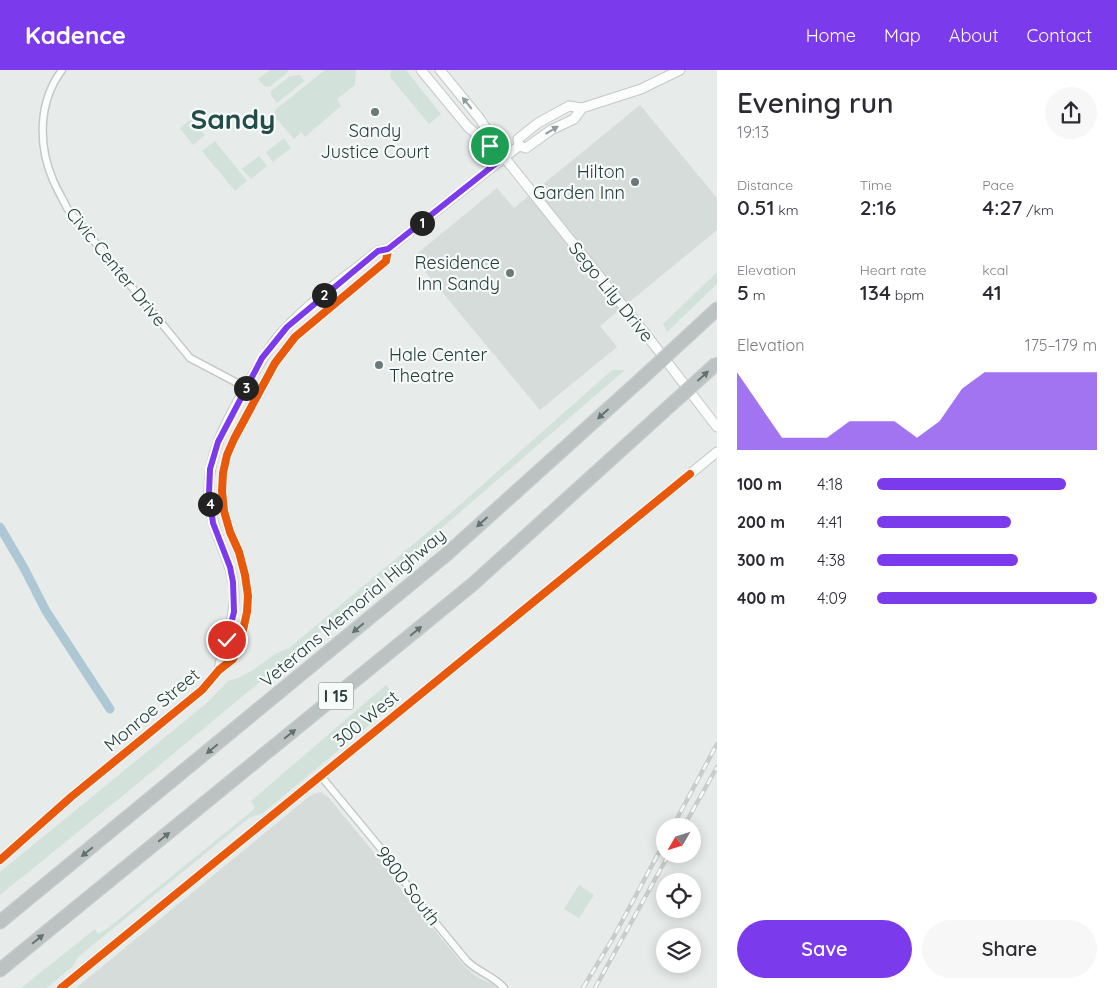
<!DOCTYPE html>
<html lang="en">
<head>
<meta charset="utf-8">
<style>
  body { margin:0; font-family:Quicksand,sans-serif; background:#f7f7f7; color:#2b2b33; height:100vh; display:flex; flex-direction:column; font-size:19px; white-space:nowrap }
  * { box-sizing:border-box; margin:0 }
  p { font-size:16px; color:#7c7c81 }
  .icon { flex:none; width:28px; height:28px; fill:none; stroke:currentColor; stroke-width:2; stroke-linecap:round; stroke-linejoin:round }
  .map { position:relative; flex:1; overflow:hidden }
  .side { display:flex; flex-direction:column; background:#fff; width:400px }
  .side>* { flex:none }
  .needle { width:32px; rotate:231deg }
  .tools { position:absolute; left:656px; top:748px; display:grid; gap:10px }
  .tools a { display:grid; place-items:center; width:45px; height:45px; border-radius:50%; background:#fff; box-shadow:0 2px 12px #0003; font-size:25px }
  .pin { position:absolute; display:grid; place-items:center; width:42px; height:42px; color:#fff; margin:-21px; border:2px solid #fff; border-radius:50%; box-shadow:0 1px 5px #0007 }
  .km { position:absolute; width:25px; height:25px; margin:-12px; border-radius:50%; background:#222; color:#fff; font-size:14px; line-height:25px; text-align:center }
  .round { display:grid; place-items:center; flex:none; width:52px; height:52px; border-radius:26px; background:#f7f7f7 }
  .headline { display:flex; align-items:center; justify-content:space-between; height:85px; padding:0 20px }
  h1 { font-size:28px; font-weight:600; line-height:38px }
  .stats { display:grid; grid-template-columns:repeat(3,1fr); gap:8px; height:85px; padding:5px 20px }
  .stats div { display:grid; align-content:center }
  .stats b { font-size:21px; font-weight:600 }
  .stats small { font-size:14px; font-weight:400 }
  .stats p { font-size:14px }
  .chart { height:140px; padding:10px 20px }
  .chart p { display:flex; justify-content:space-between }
  .chart svg { width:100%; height:90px; margin-top:5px; fill:#7c3aed; opacity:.7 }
  .cta { display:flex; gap:10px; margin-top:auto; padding:10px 20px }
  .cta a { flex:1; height:58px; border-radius:30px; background:#7c3aed; color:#fff; font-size:20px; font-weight:600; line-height:58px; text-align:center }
  .cta a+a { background:#f7f7f7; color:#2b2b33 }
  ul { padding:0 20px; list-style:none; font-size:16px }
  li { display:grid; grid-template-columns:80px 60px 1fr; align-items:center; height:38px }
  li i { height:12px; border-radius:6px; background:#7c3aed }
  header { display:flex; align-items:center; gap:30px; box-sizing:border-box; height:70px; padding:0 25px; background:#7c3aed; color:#fff }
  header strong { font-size:24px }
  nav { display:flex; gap:28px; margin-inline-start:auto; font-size:18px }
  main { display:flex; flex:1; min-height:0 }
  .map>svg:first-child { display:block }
</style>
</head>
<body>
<header>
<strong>Kadence</strong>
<nav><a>Home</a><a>Map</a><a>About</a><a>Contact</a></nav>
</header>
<main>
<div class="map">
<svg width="717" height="918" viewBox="0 0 717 918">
  <rect width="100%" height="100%" fill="#e7ebea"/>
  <path fill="#d6dcda" d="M640,35L717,128V160L600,256L617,277L540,340L413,187L497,118L514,138Z
    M320,722L328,727L381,791L403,822L464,896L477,907L492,914L497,918H76L311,725Z"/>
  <path fill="#d2e2da" d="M270,0H288L287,3L269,17L264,16L258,9Z
    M325,0H356L355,15L337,29L341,36L305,67L301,62L294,69L275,47V40Z
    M391,0H406L441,44L429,54L390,7Z
    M300,5L304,11L277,33L271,25V21L290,6Z
    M191,49L205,65L193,75L180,58Z
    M284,68L291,78L273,92L266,82Z
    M215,71L247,111L235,121L202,81Z
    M259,86L267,96L251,109L242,99Z
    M717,202V214L667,262L663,254Z
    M612,300H625L350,537L131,719L0,825V802L208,632L228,611L238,608L253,600L275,584L289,578L454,440Z
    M386,615L398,631L263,743L249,748L78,887L73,896L47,918H21L95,859L98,864L108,858L247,745L255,738L251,731Z
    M579,815L594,825L579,848L564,839Z"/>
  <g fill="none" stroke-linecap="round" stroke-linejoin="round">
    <path stroke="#adc8d4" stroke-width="9" d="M0,457L24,498L46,541L110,639"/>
    <g stroke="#c4c8c7" stroke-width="9">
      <path id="minor" d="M62,0C38,32 38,75 53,110C57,120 63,129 67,138L190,288L258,324
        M320,705L387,786L420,834L467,891C478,902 494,906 504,918"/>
    </g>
    <g stroke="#c4c8c7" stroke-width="11">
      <path id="tertiary" d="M519,76L518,69L538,53L569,36L582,38L641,19L680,0
        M219,600C224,568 238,547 233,512C231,496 224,483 219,469C213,455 210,439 209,424C207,384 228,349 247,315C259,294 271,273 288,256C315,228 348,205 378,181L388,179L519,76L526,78L551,60L574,49L582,38
        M0,790L71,727L202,620L219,600L233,589L240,574L247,542L248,526L245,505L239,482L230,462L224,441L222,421L223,403L227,385L234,369L275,293L295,267L386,191L388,179
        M61,918L717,382"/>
    </g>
    <g stroke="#c4c9c8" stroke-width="11">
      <path id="secondary" d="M421,0L468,57L496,81
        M440,0L480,49L504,87L648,267L717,357"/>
    </g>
    <g stroke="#c3cac9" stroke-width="15">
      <path id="motorway" d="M690,264L717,239
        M0,852L447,484L639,311
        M0,900L473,514L663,342"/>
    </g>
    <use href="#minor" stroke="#fbfcfc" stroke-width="6"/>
    <use href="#tertiary" stroke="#fbfcfc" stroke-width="9"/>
    <use href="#secondary" stroke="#fbfcfc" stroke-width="9"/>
    <use href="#motorway" stroke="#bcc2c2" stroke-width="12"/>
    <g stroke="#c8cccb" stroke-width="4.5">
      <path id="rail" d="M673,756L717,674
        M684,756L717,697
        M583,918L613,868L665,771
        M595,918L669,784"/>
    </g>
    <use href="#rail" stroke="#f6faf8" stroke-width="2.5" stroke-dasharray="8" stroke-linecap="butt"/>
    <g stroke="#c3cac9" stroke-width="15" stroke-linecap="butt">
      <path id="motorway-bridge" d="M639,311L690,264
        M663,342L717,293"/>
    </g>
    <use href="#motorway-bridge" stroke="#bcc2c2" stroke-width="12"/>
    <g stroke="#f6faf8" stroke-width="11">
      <path id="cycleway" d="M0,790L71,727L202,620L219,600L233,589L240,574L247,542L248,526L245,505L239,482L230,462L224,441L222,421L223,403L227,385L234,369L275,293L295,267L386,191L388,179
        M61,918L690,404"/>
    </g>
    <use href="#cycleway" stroke="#e8590c" stroke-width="8"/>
  </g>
  <defs><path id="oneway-solid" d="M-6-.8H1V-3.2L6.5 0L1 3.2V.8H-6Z" transform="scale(1.25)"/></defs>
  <g fill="#909c9c">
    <use href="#oneway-solid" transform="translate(467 33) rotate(-129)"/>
    <use href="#oneway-solid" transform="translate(552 60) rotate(-31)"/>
  </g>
  <g fill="#627271">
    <use href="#oneway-solid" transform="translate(703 306) rotate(-42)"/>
    <use href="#oneway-solid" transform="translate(603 344) rotate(138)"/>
    <use href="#oneway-solid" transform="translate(482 452) rotate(138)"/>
    <use href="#oneway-solid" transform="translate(358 558) rotate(140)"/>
    <use href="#oneway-solid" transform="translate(416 561) rotate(-39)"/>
    <use href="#oneway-solid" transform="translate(290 664) rotate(-39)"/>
    <use href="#oneway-solid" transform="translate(212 679) rotate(140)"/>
    <use href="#oneway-solid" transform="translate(164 767) rotate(-39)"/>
    <use href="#oneway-solid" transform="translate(87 782) rotate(141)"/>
    <use href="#oneway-solid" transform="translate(38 869) rotate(-39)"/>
  </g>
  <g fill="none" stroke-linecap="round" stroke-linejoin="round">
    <g stroke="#fff" stroke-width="10">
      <path id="route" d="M227,570L234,542L233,512L230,497L213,453L209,424L210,399L218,372L262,288L287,257L378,181L388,179L504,87L490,76"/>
    </g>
    <use href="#route" stroke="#7c3aed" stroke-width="6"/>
  </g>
  <g fill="#6a7a78" stroke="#f6faf8" stroke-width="2">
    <circle cx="375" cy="42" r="5"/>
    <circle cx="635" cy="112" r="5"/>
    <circle cx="510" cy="203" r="5"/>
    <circle cx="379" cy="295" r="5"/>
  </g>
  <g text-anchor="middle" stroke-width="4.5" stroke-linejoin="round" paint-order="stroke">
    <rect fill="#f6faf8" stroke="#647674" stroke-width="1" x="318.5" y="612.5" width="35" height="27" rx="4"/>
    <g font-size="16" font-weight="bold" fill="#263d3b">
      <text x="336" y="632">I 15</text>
    </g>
    <g font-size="18" fill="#263d3b" stroke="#f6faf8" text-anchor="end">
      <text x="375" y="67" text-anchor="middle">Sandy<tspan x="375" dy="21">Justice Court</tspan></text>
      <text x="625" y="108">Hilton<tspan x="625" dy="21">Garden Inn</tspan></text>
      <text x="500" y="199">Residence<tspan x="500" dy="21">Inn Sandy</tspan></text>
      <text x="389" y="291" text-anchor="start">Hale Center<tspan x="389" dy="21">Theatre</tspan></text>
    </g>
    <g font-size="18" fill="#263d3b" stroke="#f6faf8">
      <text transform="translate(116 197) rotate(51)" y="6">Civic Center Drive</text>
      <text transform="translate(611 222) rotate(51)" y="6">Sego Lily Drive</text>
      <text transform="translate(353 538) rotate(-40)" y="6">Veterans Memorial Highway</text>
      <text transform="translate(152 640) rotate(-40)" y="6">Monroe Street</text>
      <text transform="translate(366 649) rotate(-39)" y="6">300 West</text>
      <text transform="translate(408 816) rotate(53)" y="6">9800 South</text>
    </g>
    <g font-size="28" font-weight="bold" fill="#244d4a" stroke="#f6faf8">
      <text x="233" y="59">Sandy</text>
    </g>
  </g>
</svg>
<div class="tools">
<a><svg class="needle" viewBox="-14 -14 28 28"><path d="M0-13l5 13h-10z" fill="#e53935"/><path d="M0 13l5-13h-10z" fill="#7c7c81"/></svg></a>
<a><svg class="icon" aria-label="locate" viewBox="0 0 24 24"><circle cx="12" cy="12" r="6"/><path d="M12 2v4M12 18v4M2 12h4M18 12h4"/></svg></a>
<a><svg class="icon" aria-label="layers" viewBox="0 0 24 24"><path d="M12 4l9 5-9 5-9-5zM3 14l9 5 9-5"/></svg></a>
</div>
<div class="pin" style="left:490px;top:76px;background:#1e9e55"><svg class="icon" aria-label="arrive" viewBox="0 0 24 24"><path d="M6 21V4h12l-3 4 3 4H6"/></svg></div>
<div class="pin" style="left:227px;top:570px;background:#d93025"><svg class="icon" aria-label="check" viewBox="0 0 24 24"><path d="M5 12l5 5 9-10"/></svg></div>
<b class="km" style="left:422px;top:153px">1</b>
<b class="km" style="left:324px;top:225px">2</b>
<b class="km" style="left:246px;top:318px">3</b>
<b class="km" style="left:210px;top:434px">4</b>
</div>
<section class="side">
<div class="headline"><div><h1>Evening run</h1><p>19:13</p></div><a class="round"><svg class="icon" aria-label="share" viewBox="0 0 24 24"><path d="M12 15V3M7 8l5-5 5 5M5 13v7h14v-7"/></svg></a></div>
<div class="stats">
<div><p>Distance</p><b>0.51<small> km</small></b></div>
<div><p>Time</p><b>2:16</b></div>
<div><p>Pace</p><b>4:27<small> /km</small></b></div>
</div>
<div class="stats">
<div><p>Elevation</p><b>5<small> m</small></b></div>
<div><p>Heart rate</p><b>134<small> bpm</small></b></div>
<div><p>kcal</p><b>41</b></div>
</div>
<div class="chart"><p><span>Elevation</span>175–179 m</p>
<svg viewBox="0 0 160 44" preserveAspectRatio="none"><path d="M0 44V6L10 22L20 38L30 38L40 38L50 30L60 30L70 30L80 38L90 30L100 14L110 6L120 6L130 6L140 6L150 6L160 6V44z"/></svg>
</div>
<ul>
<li><b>100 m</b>4:18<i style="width:86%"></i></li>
<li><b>200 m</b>4:41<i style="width:61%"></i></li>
<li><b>300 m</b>4:38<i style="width:64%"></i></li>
<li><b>400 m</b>4:09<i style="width:100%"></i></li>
</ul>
<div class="cta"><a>Save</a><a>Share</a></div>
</section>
</main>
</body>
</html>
